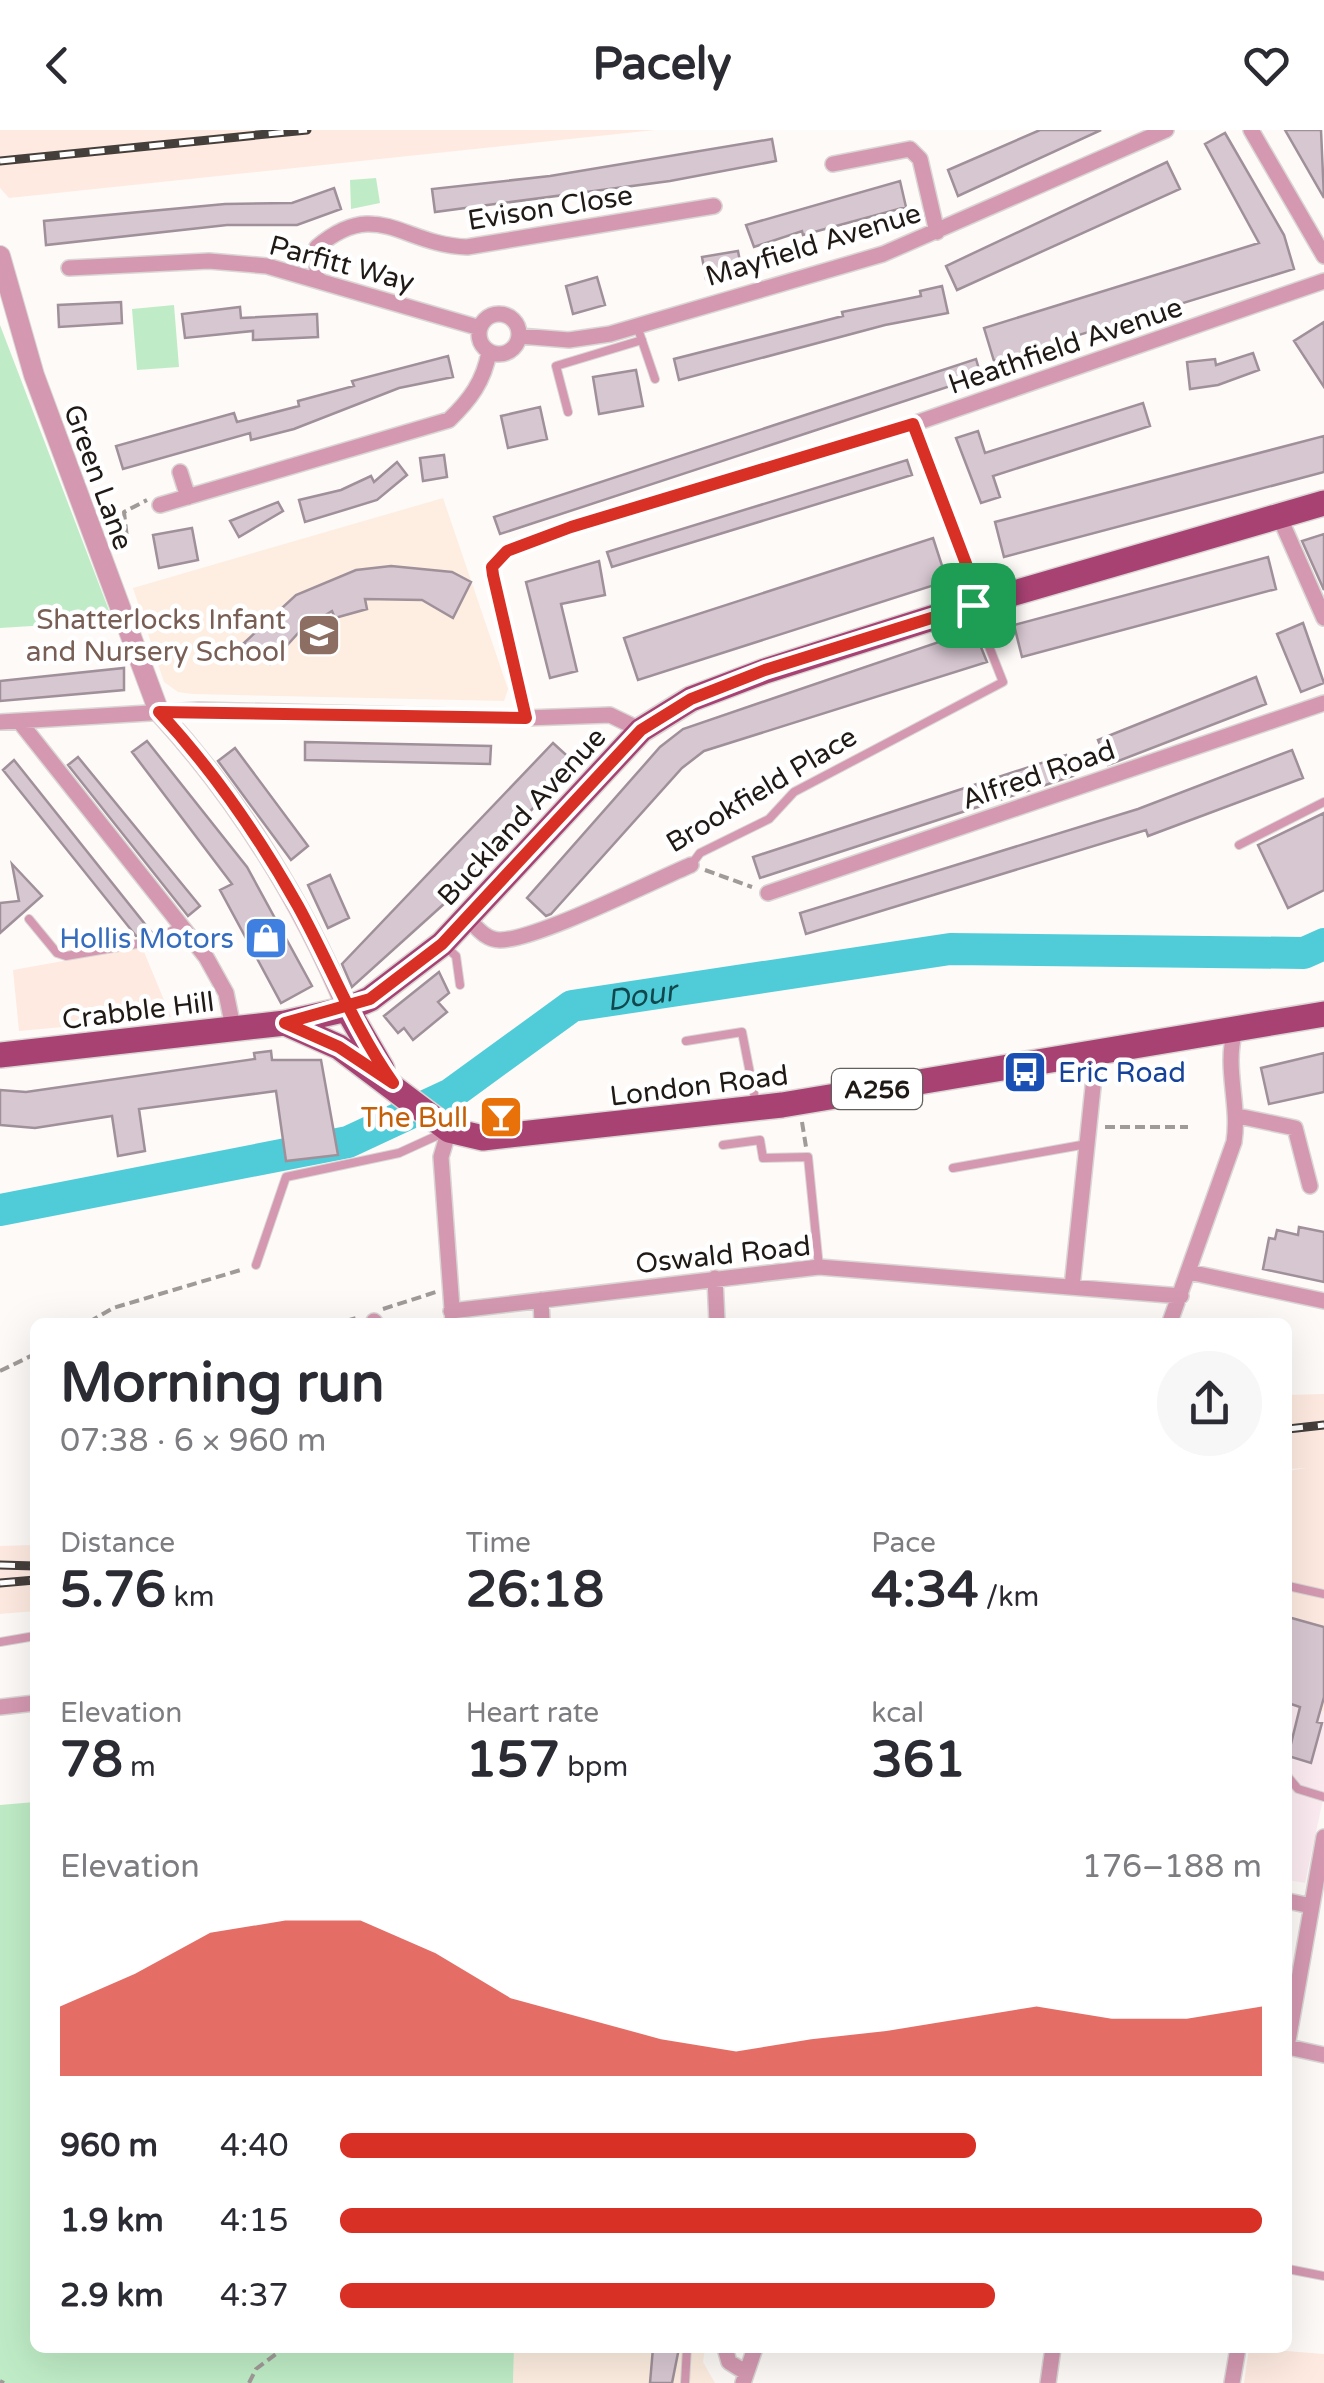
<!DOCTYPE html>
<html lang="en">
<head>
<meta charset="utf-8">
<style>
  body { margin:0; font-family:"Varela Round",sans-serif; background:#f7f7f7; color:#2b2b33; height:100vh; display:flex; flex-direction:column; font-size:38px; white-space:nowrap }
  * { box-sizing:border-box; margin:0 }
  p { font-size:32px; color:#7c7c81 }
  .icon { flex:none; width:55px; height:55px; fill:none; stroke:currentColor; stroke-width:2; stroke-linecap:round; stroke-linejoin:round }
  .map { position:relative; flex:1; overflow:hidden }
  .drawer { position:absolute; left:30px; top:1188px; width:1262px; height:1035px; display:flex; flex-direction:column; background:#fff; border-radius:15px; box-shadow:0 10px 40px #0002 }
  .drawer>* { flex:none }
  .pin { position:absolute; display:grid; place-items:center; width:85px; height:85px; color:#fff; margin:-42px; border-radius:20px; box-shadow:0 5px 15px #0006 }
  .round { display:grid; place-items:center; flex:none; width:105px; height:105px; border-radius:52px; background:#f7f7f7 }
  .headline { display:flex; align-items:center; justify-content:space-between; height:170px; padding:0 30px }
  h1 { font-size:55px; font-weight:700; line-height:75px }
  .figures { display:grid; grid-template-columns:repeat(3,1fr); gap:15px; height:170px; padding:10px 30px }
  .figures div { display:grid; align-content:center }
  .figures b { font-size:50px; font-weight:700 }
  .figures small { font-size:28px; font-weight:400 }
  .figures p { font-size:28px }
  .chart { height:280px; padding:20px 30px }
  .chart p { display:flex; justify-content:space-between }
  .chart svg { width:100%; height:180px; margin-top:10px; fill:#d93025; opacity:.7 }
  ul { padding:0 30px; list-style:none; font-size:32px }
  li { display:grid; grid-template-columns:160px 120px 1fr; align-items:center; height:75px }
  li i { height:25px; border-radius:12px; background:#d93025 }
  header { display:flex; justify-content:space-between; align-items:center; height:130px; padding:0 30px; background:#fff; font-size:45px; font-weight:700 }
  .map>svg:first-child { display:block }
</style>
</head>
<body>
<header><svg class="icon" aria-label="back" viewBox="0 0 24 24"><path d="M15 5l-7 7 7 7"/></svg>Pacely<svg class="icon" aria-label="heart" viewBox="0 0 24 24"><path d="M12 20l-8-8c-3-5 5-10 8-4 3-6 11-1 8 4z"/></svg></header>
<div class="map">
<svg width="1324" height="2253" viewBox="0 0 1324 2253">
  <rect width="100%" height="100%" fill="#fefaf8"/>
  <path fill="#feeae0" d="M0,0H655L9,68L0,58Z
    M142,817L171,887L19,901L13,840Z
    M1324,1264V1582L1288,1574V1341L1306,1338L1288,1339V1265Z
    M35,1415V1481L0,1484V1416Z
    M1249,2218L1324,2224V2253H1244Z"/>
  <path fill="#fcecf2" d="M1288,1574L1324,1582V1665L1305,1753L1288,1750Z"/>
  <path fill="#feeee1" d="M443,368L508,559L504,571L192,564L178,562L164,552L133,458Z
    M514,2218H705L703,2232L715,2253H513Z"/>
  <path fill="#bfecc6" d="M376,48L380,73L351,79L350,50Z
    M174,175L179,237L137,240L132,179Z
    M0,195L113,491L0,498Z
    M35,1672V2218H514L513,2253H0V1675Z"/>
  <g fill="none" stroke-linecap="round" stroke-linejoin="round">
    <path stroke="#50ccd9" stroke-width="32" id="s1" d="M0,1080L348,1012L451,964L572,876L950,819L1304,823L1324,814"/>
  </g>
  <path fill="#d7c7d1" stroke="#9f9099" stroke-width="2.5" d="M1040,0H1101L958,66L948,40Z
    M1285,0H1321L1324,68Z
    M1225,3L1284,105L1294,139L994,231L984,198L1259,113L1205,14Z
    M772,9L776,31L670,51L435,82L432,59L550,46Z
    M1167,32L1180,59L957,160L946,136Z
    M900,51L906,77L803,105L802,101L754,117L746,95Z
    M334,58L341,79L297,95H227L46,115L44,91L225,74L292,73Z
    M738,121L742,142L706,149L702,127Z
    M597,147L605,175L573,184L566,156Z
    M942,156L948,183L885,195L679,250L674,229L843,186L842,182L921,166L920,161Z
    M121,172L122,193L59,197L58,175Z
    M240,177L241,188L317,184L318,207L253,210V201L185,208L182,184Z
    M1324,192V257L1294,211Z
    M1253,223L1259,240L1218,255L1190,259L1187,232L1215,229L1216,235Z
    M448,226L453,247L399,258L294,299L251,310L250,303L123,339L116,316L234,283L237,292L299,276L298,271L354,256L352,251Z
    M976,229L981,246L500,404L494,387Z
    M636,240L643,276L599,284L593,247Z
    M1143,273L1150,296L993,346L1000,367L981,373L956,308L978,301L985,323Z
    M540,277L547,309L508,318L501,286Z
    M1324,306V342L1004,427L995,392Z
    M444,325L447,347L423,351L420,328Z
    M907,330L912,345L612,437L607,422Z
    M397,332L407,345L377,370L305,392L299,370L341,360L371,346L374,352Z
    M278,372L283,381L239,407L230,391Z
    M192,398L198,430L159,438L153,405Z
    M1324,404V460L1302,411Z
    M933,408L947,451L638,550L624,508Z
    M1268,427L1276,459L1022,527L1014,495Z
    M599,431L605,465L561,474L577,541L550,548L526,452Z
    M391,436L452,442L471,452L453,488L422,470L365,469L367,479L335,488L332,481L301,500L270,534L244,513L296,465L356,440Z
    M1303,493L1324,553L1301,562L1277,504Z
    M974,500L987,532L704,621L682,638L551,784L546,786L527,768L660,617L683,599Z
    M124,538V560L0,571V551Z
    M1256,547L1266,574L1108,635L1098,610Z
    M147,611L247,737L312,856L281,873L220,760L232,754L132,622Z
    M305,612L491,616L490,634L305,630Z
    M553,613L575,633L445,773L352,857L342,834Z
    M235,618L308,716L291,730L218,631Z
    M1292,620L1303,648L1148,706L1146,700L806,804L800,783L1138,679Z
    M1066,625L1073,646L760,748L753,727Z
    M78,627L200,776L188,786L68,635Z
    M14,630L152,803L136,806L3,640Z
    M1324,683V760L1288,778L1258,715Z
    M12,734L42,766L0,803V773L19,771Z
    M330,745L349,788L328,798L308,755Z
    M439,842L449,863L438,872L447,882L413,910L404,898L398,903L384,886Z
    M271,921L272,930H321L338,1025L286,1031L276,961L139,979L145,1021L118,1026L112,986L35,998L0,995V960L26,962L255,929L254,923Z
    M1324,923V962L1269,974L1261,938Z
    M1299,1097L1324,1102V1152L1263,1139L1269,1108L1275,1109L1277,1100L1298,1105Z
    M1288,1487L1324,1497V1567L1317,1592L1322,1593L1311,1633L1288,1626L1300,1577L1288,1573Z
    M653,2218H679L672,2253H650Z"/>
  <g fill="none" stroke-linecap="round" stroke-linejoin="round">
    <g stroke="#dad6d4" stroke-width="10">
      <path id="service" d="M637,196L655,249
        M568,282L556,236L642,210
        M1239,715L1324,672
        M691,735L700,723L769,689L794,662L1003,552L975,481
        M29,789L57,823L66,826L154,811L182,795
        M447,818L456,826L460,855
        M686,911L742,902L756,974
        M723,1015L760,1010L763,1028L808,1027L819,1137
        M953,1038L1087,1014
        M256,1135L286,1047L399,1023L445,1002
        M1288,1456L1324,1464
        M0,1512L35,1506
        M1288,1647L1298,1659L1324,1667
        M1288,2139L1324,2146
        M685,2253L687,2218"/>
    </g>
    <g stroke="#dad6d4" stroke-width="18">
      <path id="minor" d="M1251,0L1324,126
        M833,34L910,19L920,29L937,102
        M69,138L209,131L267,136L480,198
        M317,148V117C377,66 402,115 467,117L714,76
        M479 204a20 20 0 1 1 40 0a20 20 0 1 1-40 0Z
        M519,206L569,210L610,204L883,124L1166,0
        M913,294L981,473
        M180,342L188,367
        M160,375L449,290C470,270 484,251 489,222
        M1279,386L1324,488
        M526,588L493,445L492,437L507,421L571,397L913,294L1324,151
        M19,591L206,827L226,863L233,897
        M0,592L199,580L526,588L610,585L641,600
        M768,763L1324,573
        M468,789C477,798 486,810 500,810C536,810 651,752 691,735
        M1238,986L1295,998L1310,1056
        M449,1000L441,1027L453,1192
        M1189,1142L1324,1171
        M715,1148L717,1192
        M1072,1157L1097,919
        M541,1170L542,1192
        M451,1181L819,1137L1181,1166
        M374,1191L375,1192
        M1170,1192L1234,1012C1240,974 1224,937 1235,901
        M0,1577L35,1573
        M1288,1771L1311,1776
        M1288,1911L1324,1707
        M1288,1917L1324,1925
        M725,2218L729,2232L745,2242
        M743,2253L755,2218
        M1048,2253L1053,2218
        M1232,2253L1238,2218"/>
    </g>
    <g stroke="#dad6d4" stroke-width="22">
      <path id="tertiary" d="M0,126L34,245L159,582C238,668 302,771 347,879"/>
    </g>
    <g stroke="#dad6d4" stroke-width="28">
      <path id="primary" d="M347,879L382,939
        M285,893L339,917L449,1000L483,1008L782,975L1324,884
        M0,925L285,893L347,879L370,869L442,814L641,600L691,569L765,541L973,475L1324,373"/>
    </g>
    <path stroke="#a09b99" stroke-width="4" stroke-dasharray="10 5" stroke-linecap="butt" d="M111,397L123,413L127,408L124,382L147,370
      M705,740L752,757
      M802,992L806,1017
      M1105,997H1188
      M383,1179L436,1162
      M346,1191L360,1187
      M89,1192L113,1178L244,1139
      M0,1241L35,1224
      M0,2251L4,2253
      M249,2253L256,2239L284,2218"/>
    <use href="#service" stroke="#d499b1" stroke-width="8"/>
    <use href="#minor" stroke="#d499b1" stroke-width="15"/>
    <use href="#tertiary" stroke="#d499b1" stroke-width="20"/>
    <use href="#primary" stroke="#a84273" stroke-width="25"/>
    <g stroke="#453f3c" stroke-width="9">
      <path id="rail" d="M0,31L307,0
        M1288,1299L1324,1295
        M0,1435L35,1436
        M0,1453L35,1450"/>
    </g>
    <use href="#rail" stroke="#fff" stroke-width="5" stroke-dasharray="15" stroke-linecap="butt"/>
  </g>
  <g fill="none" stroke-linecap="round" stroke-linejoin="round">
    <g stroke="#fff" stroke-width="20">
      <path id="route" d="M973,475L765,540L691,569L641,600L442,814L370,869L285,893L339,917L393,953C354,898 331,836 298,776C259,707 213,640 159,582L526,588L493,445L492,437L507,421L571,397L913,294L981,473L973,475"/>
    </g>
    <use href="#route" stroke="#d93025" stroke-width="12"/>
  </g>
  <defs>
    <g id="school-square" transform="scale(2.25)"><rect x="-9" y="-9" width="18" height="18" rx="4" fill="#8d6e63" stroke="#fff"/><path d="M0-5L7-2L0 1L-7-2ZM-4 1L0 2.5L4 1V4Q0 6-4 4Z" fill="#fff"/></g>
    <g id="shop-square" transform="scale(2.25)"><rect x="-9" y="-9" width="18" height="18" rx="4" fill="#3f7fe0" stroke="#fff"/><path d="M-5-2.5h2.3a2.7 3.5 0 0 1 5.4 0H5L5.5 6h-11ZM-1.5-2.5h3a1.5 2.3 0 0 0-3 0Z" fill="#fff"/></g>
    <g id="bus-square" transform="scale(2.25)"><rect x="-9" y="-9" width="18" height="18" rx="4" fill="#1a4fb4" stroke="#fff"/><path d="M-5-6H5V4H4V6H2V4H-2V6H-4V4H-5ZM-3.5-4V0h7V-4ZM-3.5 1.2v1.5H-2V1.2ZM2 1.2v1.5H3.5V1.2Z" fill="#fff"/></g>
    <g id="bar-square" transform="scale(2.25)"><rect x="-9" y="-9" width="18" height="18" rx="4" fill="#e8710a" stroke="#fff"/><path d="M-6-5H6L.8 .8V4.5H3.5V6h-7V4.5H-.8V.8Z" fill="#fff"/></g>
  </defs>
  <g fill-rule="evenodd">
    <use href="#school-square" x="319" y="505"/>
    <use href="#shop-square" x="266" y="808"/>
    <use href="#bus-square" x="1025" y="942"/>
    <use href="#bar-square" x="501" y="987"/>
  </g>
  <g text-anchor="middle" stroke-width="9" stroke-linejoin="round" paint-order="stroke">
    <rect fill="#fff" stroke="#635f5d" stroke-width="2.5" x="832" y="939" width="90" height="40" rx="8"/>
    <g font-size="25" font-weight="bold" fill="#201a17">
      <text x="877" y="968">A256</text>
    </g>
    <g font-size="28" fill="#201a17" stroke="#fff">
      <text transform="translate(550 77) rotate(-9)" y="10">Evison Close</text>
      <text transform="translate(813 114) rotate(-17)" y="10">Mayfield Avenue</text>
      <text transform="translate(342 133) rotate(15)" y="10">Parfitt Way</text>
      <text transform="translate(1065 215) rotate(-19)" y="10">Heathfield Avenue</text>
      <text transform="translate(99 347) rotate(70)" y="10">Green Lane</text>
      <text transform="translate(1038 644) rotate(-19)" y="10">Alfred Road</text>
      <text transform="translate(761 659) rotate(-31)" y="10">Brookfield Place</text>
      <text transform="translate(521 686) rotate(-47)" y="10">Buckland Avenue</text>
      <text transform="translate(138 880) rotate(-7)" y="10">Crabble Hill</text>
      <text transform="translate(699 955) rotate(-7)" y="10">London Road</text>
      <text transform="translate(723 1124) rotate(-6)" y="10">Oswald Road</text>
    </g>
    <g font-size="28" fill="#785e54" stroke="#fff" text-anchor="end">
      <text x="286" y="499">Shatterlocks Infant<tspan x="286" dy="32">and Nursery School</tspan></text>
    </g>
    <g font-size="28" fill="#366cbe" stroke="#fff" text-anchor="end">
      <text x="234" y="818">Hollis Motors</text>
    </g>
    <g font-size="28" fill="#164399" stroke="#fff" text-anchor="start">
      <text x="1058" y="952">Eric Road</text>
    </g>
    <g font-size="28" fill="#c56008" stroke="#fff" text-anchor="end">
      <text x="468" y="997">The Bull</text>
    </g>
    <g font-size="30" font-style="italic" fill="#11484e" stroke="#fff">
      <text dy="10" stroke="none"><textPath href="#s1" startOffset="688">Dour</textPath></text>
    </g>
  </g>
</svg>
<div class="pin" style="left:973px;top:475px;background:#1e9e55"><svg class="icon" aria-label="arrive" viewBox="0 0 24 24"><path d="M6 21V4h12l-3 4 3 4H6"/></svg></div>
<section class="drawer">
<div class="headline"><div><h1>Morning run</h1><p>07:38 · 6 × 960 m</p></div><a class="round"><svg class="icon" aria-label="share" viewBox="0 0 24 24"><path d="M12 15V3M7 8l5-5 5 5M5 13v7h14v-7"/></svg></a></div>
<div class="figures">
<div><p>Distance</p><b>5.76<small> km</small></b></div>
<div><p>Time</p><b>26:18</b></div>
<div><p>Pace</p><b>4:34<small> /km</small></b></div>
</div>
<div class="figures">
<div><p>Elevation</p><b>78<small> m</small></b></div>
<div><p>Heart rate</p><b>157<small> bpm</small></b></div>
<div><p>kcal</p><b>361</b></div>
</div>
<div class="chart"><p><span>Elevation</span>176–188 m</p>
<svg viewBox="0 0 160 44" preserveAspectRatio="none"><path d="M0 44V27L10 19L20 9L30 6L40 6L50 14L60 25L70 30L80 35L90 38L100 35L110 33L120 30L130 27L140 30L150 30L160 27V44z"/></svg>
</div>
<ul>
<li><b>960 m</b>4:40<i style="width:69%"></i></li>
<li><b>1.9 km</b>4:15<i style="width:100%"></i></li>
<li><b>2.9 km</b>4:37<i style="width:71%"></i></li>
</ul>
</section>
</div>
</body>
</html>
